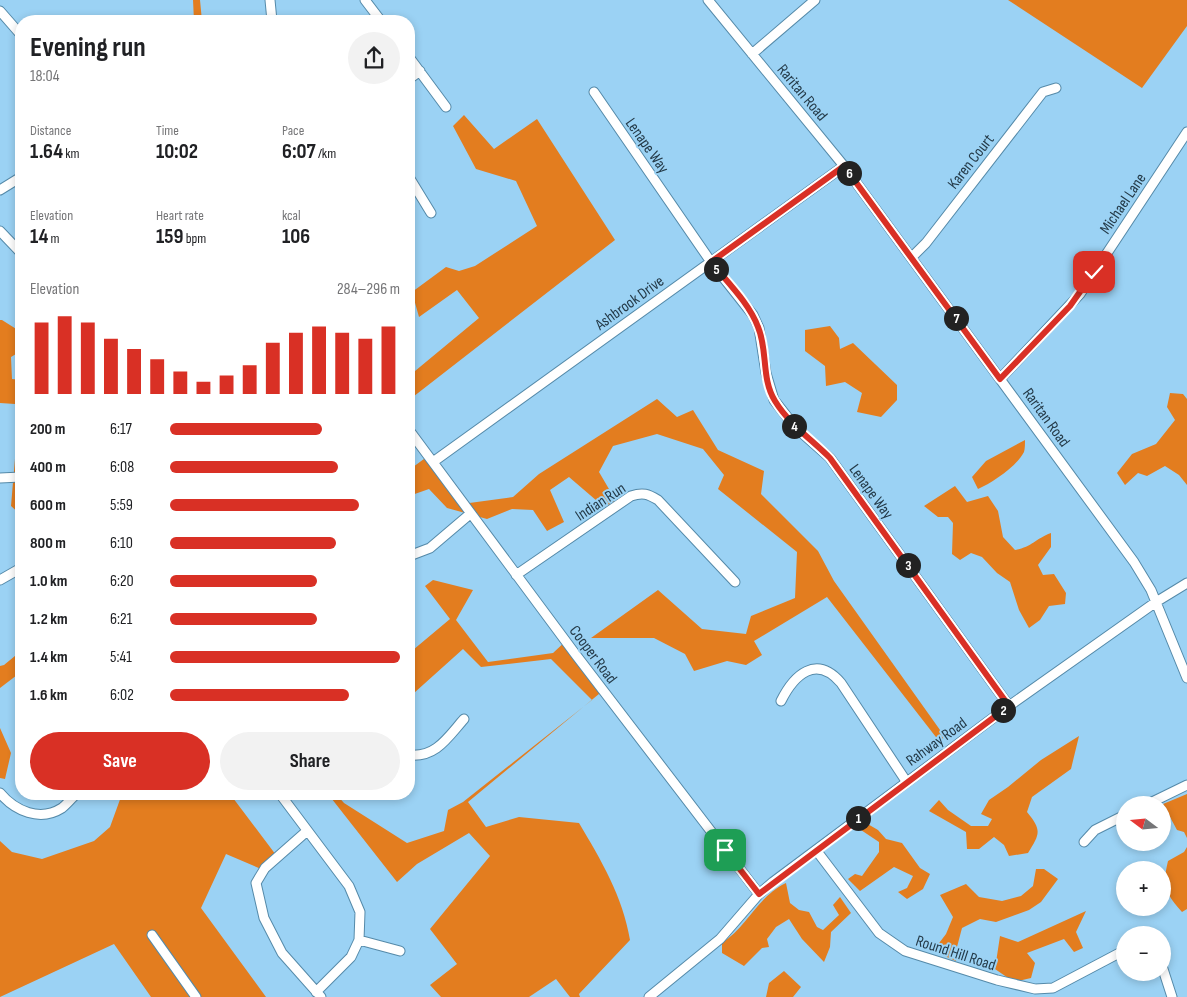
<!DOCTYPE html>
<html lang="en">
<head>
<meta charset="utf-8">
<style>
  body { margin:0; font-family:"Sofia Sans Condensed",sans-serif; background:#f2f2f2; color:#202124; height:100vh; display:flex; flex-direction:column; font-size:19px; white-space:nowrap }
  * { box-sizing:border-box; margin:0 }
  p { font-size:16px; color:#757577 }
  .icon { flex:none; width:28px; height:28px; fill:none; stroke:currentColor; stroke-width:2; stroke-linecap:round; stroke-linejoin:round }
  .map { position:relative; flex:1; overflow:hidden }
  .panel { position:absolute; left:15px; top:15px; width:400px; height:785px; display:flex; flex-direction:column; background:#fff; border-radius:20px; box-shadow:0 2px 8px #0003 }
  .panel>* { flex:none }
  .needle { width:32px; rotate:286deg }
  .buttons { position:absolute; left:1116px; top:796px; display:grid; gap:10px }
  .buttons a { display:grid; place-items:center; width:55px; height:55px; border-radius:50%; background:#fff; box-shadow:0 2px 8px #0003; font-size:25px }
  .pin { position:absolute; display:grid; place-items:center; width:42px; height:42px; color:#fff; margin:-21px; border-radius:10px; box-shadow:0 2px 8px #0006 }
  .km { position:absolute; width:25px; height:25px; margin:-12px; border-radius:50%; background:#222; color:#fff; font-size:14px; line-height:25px; text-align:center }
  .round { display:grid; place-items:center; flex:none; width:52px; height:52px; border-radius:26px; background:#f2f2f2 }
  .headline { display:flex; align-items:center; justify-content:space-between; height:85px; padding:0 15px }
  h1 { font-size:28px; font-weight:700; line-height:38px }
  .stats { display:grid; grid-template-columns:repeat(3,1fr); gap:8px; height:85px; padding:5px 15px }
  .stats div { display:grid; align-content:center }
  .stats b { font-size:21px; font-weight:700 }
  .stats small { font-size:14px; font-weight:400 }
  .stats p { font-size:14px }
  .chart { height:140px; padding:10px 15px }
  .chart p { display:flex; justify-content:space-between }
  .chart svg { width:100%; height:90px; margin-top:5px; stroke:#d93025; stroke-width:6 }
  .primary-button { display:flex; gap:10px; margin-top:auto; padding:10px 15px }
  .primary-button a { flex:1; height:58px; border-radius:30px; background:#d93025; color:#fff; font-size:20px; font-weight:700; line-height:58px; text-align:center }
  .primary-button a+a { background:#f2f2f2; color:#202124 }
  ul { padding:0 15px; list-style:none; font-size:16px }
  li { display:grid; grid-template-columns:80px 60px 1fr; align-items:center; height:38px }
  li i { height:12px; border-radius:6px; background:#d93025 }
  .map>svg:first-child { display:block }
</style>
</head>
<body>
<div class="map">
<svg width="1187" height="997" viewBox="0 0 1187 997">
  <rect width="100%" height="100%" fill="#9bd2f4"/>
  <path fill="#e37d1f" d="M193,0H200L202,21H194Z
    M1008,0H1187V26L1142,88Z
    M464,115L494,149L537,119L615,240L409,400V376L479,318L457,290L419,317L412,292L446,267L459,271L475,266L537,226L516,181L476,169L453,126Z
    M0,320H2L21,332V351L11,357L12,379L21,380V515L11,506L16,447L15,404L0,403Z
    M830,326L839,338L840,349L853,343L897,385V400L881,417L857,412L862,393L845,382L826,386L825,366L805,351V330Z
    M1170,393L1183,394L1187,399V485L1179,475L1165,466L1147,476L1138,473L1125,485L1117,473L1132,454L1156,444L1175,420L1167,407Z
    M657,399L677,417L693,410L718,450L764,471L761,494L818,551L834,581L945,737L939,741L827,597L754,641L762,655L746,665L727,661L694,671L685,654L654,638H591L658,590L702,629L746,634L751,616L795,598L797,552L718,489L724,475L703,449L657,434L613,446L599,472L616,501L604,507L569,477L550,490L564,522L547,531L533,510L512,509L487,519L447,508L429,489L409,496V470L428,456L462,504L513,497L539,474Z
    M1025,440C1025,443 1025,449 1024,452C1017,466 992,483 978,489L972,477L986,461Z
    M955,486L967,502L988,496L998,511L1003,537L1015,550C1032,547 1035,539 1051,533V547L1038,565L1043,575L1054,574L1066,593L1065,604L1049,606L1040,620L1029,628L1019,610L1010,582L997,573L982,557L971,553L960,560L952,554L953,523L948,517H938L924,506Z
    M433,580L473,590L456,620L488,662L553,653L567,640L605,689L468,802L486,827L519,817L579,823C601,860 623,897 630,940L579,994L580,997H570L556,979L529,997H441L430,985L457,964L430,929L490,856L469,833L417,864L397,882L328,794H336L344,803L407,843L444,831L448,810L463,802L592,700L551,659L481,667L463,649L414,693L409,685V645L413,650L450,619L425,586Z
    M21,651V672L0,688V666L4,665Z
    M0,728L11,753L5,779L0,778Z
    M1079,736L1071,769L1032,797L1027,812C1042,830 1040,834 1028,853L1009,856L1004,845L994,837L979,849H967L966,832L929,811L939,800L948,810L971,826H988L992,819L981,814L989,800L1008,787L1041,760Z
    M122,794H230L276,855L261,869L226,854L201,908L266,997H151L114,944L0,997V841L12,852L42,859L94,841L110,827Z
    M1187,794V838L1184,832L1177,830L1163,804Z
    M866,823L878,830L886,839L902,843L920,868L930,874L923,889L907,899L898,892L907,888L913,876L894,867L860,891L848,879L855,874L862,876L879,852V842L861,830Z
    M1187,847V909L1182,912C1165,893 1162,886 1168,861L1184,852Z
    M1036,869H1044L1058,879L1041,902L1029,910L996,922L980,919L962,928L957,947L956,961L933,951L946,934L953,917L940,895L966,884L979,897L1002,901L1021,896L1033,886Z
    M786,883L790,903L799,910L809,912L817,927L823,930L839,915L833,905L840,897L851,913L831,932L830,947L824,962L802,939L789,919L776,927L767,939L769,947L762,948L744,966L722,953V943C748,926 757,897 786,883Z
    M1086,911L1076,932L1083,948L1074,952L1064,939L1027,953L1035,963L1031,978L1014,982L995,969L1000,936L1018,942Z
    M784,971L801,987L793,997H766L769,983Z"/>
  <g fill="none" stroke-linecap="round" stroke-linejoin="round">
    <g stroke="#558aa9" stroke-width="11">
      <path id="minor" d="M270,0L272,21
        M365,0L381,21
        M708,0L844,166L1134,562L1151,590L1187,678
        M0,11L21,35
        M752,54L815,0
        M409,57L446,107
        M409,79L420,71
        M594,92L711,262L753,315L759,328L766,373L774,400L795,427L830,458L1009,706
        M409,177L431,213
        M0,190L21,177
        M0,231L21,253
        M912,257L926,243L1043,92L1056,88
        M1000,379L1080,294L1187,132
        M409,430L576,655L759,894
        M433,462L844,166
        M0,478L21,477
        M409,556L430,548L470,514
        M516,575L631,496C643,492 648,494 658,500L735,582
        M0,580L21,568
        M781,701C794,675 816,654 841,683L906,781
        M409,755C436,758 448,737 464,719
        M0,793C15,811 40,822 62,808C67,804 72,798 76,794
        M280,794L349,886L360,912L359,940L351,957L316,992
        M1146,805L1187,785
        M307,831L265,868L256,883L264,918L282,953L321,997
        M1084,842L1095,830L1125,815
        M816,850L879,933L905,951L997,980L1035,989L1053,988L1125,950
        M152,935L196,997
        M359,940L400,951
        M1162,966L1172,997
        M649,997L720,939L759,894L773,882L1009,706L1156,602L1187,583"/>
    </g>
    <use href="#minor" stroke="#fff" stroke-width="9"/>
  </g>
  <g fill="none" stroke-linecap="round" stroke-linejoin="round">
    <g stroke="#fff" stroke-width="10">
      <path id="route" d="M725,850L759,894L1009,706L830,458C811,439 789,424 775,401C761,379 768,350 758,327C749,303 727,282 711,262L844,166L1000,379L1070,306L1094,272"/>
    </g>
    <use href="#route" stroke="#d93025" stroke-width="6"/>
  </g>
  <g text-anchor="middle" stroke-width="4" stroke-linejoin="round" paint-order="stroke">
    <g font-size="16" fill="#243a48" stroke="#9bd2f4">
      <text transform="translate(803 92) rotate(50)" y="6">Raritan Road</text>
      <text transform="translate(648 145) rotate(55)" y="6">Lenape Way</text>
      <text transform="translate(970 161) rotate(-52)" y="6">Karen Court</text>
      <text transform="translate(1122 203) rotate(-56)" y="6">Michael Lane</text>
      <text transform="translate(629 302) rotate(-36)" y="6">Ashbrook Drive</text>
      <text transform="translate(1047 417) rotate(54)" y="6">Raritan Road</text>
      <text transform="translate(872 491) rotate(54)" y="6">Lenape Way</text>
      <text transform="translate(600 501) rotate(-33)" y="6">Indian Run</text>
      <text transform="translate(594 654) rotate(53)" y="6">Cooper Road</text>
      <text transform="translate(936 741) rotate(-36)" y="6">Rahway Road</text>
      <text transform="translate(956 952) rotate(18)" y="6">Round Hill Road</text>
    </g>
  </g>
</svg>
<div class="buttons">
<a><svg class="needle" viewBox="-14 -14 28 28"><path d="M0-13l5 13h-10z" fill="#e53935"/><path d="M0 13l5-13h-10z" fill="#757577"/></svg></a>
<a>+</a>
<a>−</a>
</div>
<div class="pin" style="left:725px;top:850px;background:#1e9e55"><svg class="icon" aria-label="arrive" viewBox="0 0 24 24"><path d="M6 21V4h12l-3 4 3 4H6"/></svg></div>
<div class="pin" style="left:1094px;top:272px;background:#d93025"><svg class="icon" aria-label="check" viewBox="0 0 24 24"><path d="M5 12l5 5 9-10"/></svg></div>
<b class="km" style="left:858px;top:818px">1</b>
<b class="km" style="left:1003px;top:710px">2</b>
<b class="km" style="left:908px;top:565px">3</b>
<b class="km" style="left:794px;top:426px">4</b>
<b class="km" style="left:716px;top:269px">5</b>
<b class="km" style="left:849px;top:173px">6</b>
<b class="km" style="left:956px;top:318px">7</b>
<section class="panel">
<div class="headline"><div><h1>Evening run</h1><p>18:04</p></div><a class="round"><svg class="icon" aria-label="share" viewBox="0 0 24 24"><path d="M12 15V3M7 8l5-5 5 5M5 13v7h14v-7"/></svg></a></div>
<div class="stats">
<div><p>Distance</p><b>1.64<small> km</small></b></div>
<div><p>Time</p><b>10:02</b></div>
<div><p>Pace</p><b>6:07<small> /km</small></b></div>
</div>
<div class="stats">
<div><p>Elevation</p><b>14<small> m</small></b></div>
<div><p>Heart rate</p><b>159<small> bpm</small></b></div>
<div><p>kcal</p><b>106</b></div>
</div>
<div class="chart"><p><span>Elevation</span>284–296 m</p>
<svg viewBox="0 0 160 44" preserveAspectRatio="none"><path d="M5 44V9M15 44V6M25 44V9M35 44V17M45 44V22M55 44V27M65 44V33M75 44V38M85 44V35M95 44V30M105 44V19M115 44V14M125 44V11M135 44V14M145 44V17M155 44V11"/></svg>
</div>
<ul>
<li><b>200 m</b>6:17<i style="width:66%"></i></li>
<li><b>400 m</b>6:08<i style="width:73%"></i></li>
<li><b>600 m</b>5:59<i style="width:82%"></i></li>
<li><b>800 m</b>6:10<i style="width:72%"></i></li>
<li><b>1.0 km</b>6:20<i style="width:64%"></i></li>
<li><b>1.2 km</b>6:21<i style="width:64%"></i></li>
<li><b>1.4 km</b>5:41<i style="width:100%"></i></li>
<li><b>1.6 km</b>6:02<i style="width:78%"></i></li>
</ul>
<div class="primary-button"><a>Save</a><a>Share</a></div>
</section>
</div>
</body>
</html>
